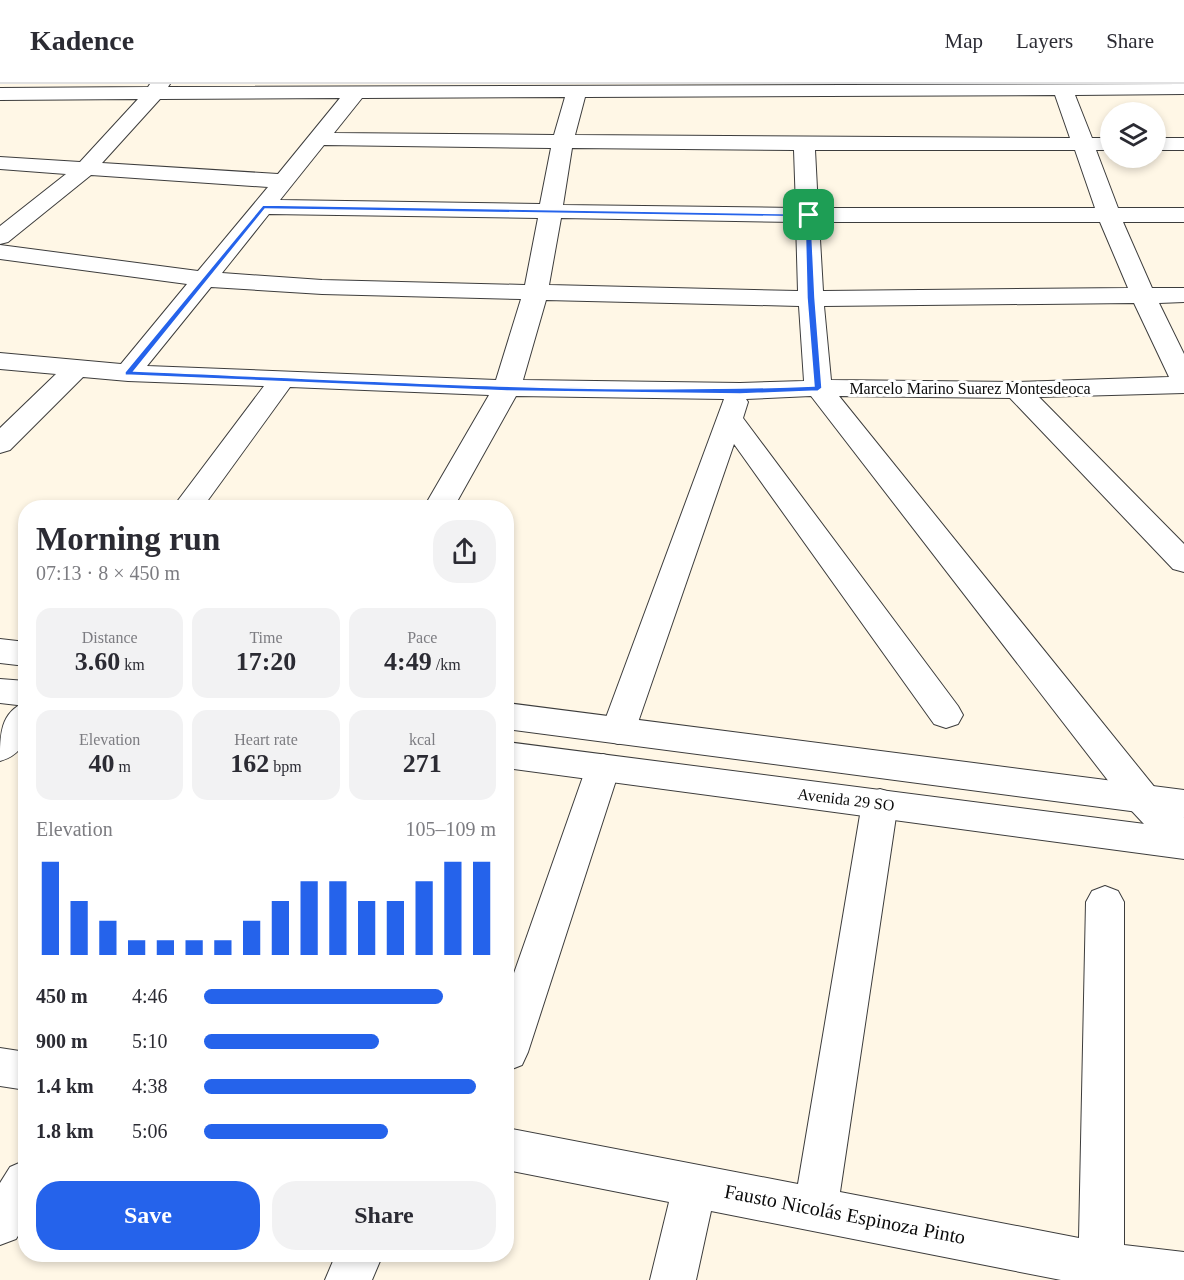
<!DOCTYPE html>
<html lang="en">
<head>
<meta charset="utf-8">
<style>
  body { margin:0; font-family:"Times New Roman",serif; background:#f2f2f3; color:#2b2b33; height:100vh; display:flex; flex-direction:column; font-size:22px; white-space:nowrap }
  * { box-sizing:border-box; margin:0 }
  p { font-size:20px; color:#7c7c81 }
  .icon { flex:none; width:33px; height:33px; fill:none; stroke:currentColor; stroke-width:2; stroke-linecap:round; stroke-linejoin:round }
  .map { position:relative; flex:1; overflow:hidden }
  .sheet { position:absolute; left:18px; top:416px; width:496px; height:762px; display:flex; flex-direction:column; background:#fff; border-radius:24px; box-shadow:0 3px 9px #0003 }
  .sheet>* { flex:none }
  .controls { position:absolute; left:1100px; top:18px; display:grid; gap:12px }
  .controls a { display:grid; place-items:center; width:66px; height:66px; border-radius:50%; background:#fff; box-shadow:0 3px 9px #0003; font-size:30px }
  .pin { position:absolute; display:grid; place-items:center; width:51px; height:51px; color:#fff; margin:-26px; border-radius:12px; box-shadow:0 3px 9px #0006 }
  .round { display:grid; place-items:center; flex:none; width:63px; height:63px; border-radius:24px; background:#f2f2f3 }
  .head { display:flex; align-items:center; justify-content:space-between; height:102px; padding:0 18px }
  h1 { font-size:33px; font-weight:800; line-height:45px }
  .stats { display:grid; grid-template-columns:repeat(3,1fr); gap:9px; height:102px; padding:6px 18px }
  .stats div { display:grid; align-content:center; border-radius:15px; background:#f2f2f3; text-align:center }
  .stats b { font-size:26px; font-weight:800 }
  .stats small { font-size:16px; font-weight:400 }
  .stats p { font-size:16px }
  .chart { height:168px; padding:12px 18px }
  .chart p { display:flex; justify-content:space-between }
  .chart svg { width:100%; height:108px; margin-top:6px; stroke:#2563eb; stroke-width:6 }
  .primary-button { display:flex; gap:12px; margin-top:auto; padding:12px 18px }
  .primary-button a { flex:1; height:69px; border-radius:24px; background:#2563eb; color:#fff; font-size:24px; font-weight:800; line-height:69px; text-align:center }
  .primary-button a+a { background:#f2f2f3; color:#2b2b33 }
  ul { padding:0 18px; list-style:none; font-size:20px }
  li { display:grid; grid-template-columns:96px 72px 1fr; align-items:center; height:45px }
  li i { height:15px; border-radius:8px; background:#2563eb }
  header { display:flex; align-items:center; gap:36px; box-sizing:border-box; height:84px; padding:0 30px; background:#fff; border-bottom:2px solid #e1e1e2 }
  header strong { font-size:28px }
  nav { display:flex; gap:33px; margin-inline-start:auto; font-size:21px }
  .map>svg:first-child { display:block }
</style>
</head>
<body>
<header>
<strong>Kadence</strong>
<nav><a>Map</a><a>Layers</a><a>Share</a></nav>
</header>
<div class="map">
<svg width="1184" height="1196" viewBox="0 0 1184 1196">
  <rect width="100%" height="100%" fill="#fff7e6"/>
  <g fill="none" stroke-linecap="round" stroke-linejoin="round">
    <g stroke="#3d3d3d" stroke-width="2">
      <path id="minor" d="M150,0H170L168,3L1184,0V10L1075,11L1092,54H1110V66H1096L1118,124H1184V138H1123L1152,204H1184V218L1159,219L1184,270V309L1039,313L1184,460V488L1173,485L1010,314L839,312L1156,705L1184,734V773L1171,769L1130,725L811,312L746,315L748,318L743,334L958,622L963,631L958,640L946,644L934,640L734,360L635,647L630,656L618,660L606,656L601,647L724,315L516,312L454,423H424L489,311L290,303L203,423H173L264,302L128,297L83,293L10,366L0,369V344L56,290L0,285V269L121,280L187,200L0,175V161L198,187L268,103L91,91L8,158L0,160V142L66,90L0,85V73L80,78L138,15L0,16V4L148,3ZM1055,11L1070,54L575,51L585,13ZM565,13L554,51L334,49L362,14ZM340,14L278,90L102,79L160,15ZM324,61L551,64L540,120L280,116ZM572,64L794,66L796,124L563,121ZM815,66H1075L1095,124H818ZM269,130L538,134L525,201L322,196L222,189ZM561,134L796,138L798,207L549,201ZM819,138H1100L1128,204L823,207ZM211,203L322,210L521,215L496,296L147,282ZM546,216L799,222L804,297L740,299L523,296ZM1134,219L1169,293L1017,298L831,296L824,222Z
        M1155,54H1184V66H1155Z
        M26,618C26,645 31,668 0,677C0,651 0,628 26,618Z
        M603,670L615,674L620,684L528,968L522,981L507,987V909L586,684L591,674Z
        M880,705L893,709L898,719L840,1108L1079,1154L1086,818L1092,807L1105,802L1118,807L1124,818V1161L1184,1168V1196H1061L711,1127L696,1196H650L669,1118L507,1086V1044L798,1100L862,719L867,709Z
        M0,964L26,968V1006L0,1002Z
        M26,1076V1139L16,1155L0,1161V1099L10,1083Z
        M336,1170H383L372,1196H325Z"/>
    </g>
    <g stroke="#3d3d3d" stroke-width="2">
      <path id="tertiary" d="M0,555L26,558V582L0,579Z
        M0,595L26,597V622L0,619Z
        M507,619L1184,706V734L507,645Z
        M507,658L1184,745V775L507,684Z"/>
    </g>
    <use href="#minor" fill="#fff" fill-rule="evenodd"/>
    <use href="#tertiary" fill="#fff" fill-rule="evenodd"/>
  </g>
  <path fill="#2563eb" stroke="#fff" stroke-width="1.5" fill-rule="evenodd" d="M263,121L811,130L815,214L822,304L818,307L740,310L507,307L125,291V288ZM265,125L805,133L807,214L814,302C588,311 360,296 134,287Z"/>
  <g text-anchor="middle" stroke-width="6" stroke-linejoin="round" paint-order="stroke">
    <g font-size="16" fill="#0a0a0a" stroke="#fff">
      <text x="970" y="310">Marcelo Marino Suarez Montesdeoca</text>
      <text transform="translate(846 715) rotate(7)" y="6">Avenida 29 SO</text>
    </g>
    <g font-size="20" fill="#0a0a0a" stroke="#fff">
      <text transform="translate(845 1130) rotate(11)" y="7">Fausto Nicolás Espinoza Pinto</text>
    </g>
  </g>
</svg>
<div class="controls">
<a><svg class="icon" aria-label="layers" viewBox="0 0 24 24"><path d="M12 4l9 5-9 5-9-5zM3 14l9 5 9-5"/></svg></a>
</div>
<div class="pin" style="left:809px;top:131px;background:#1e9e55"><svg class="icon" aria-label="arrive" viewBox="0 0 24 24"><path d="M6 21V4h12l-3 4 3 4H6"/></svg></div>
<section class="sheet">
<div class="head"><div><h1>Morning run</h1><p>07:13 · 8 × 450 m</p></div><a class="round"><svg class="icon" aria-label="share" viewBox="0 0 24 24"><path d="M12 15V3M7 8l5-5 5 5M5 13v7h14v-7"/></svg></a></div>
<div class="stats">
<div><p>Distance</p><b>3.60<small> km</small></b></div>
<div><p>Time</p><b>17:20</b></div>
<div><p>Pace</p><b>4:49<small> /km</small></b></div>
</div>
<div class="stats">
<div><p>Elevation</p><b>40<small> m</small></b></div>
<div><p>Heart rate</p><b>162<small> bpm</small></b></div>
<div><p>kcal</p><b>271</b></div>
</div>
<div class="chart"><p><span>Elevation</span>105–109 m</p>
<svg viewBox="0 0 160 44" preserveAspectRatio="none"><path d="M5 44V6M15 44V22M25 44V30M35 44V38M45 44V38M55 44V38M65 44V38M75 44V30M85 44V22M95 44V14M105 44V14M115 44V22M125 44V22M135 44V14M145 44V6M155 44V6"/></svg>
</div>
<ul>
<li><b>450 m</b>4:46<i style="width:82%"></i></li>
<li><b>900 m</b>5:10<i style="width:60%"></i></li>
<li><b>1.4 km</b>4:38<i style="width:93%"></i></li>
<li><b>1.8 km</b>5:06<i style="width:63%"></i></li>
</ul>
<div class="primary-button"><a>Save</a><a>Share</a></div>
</section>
</div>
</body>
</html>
